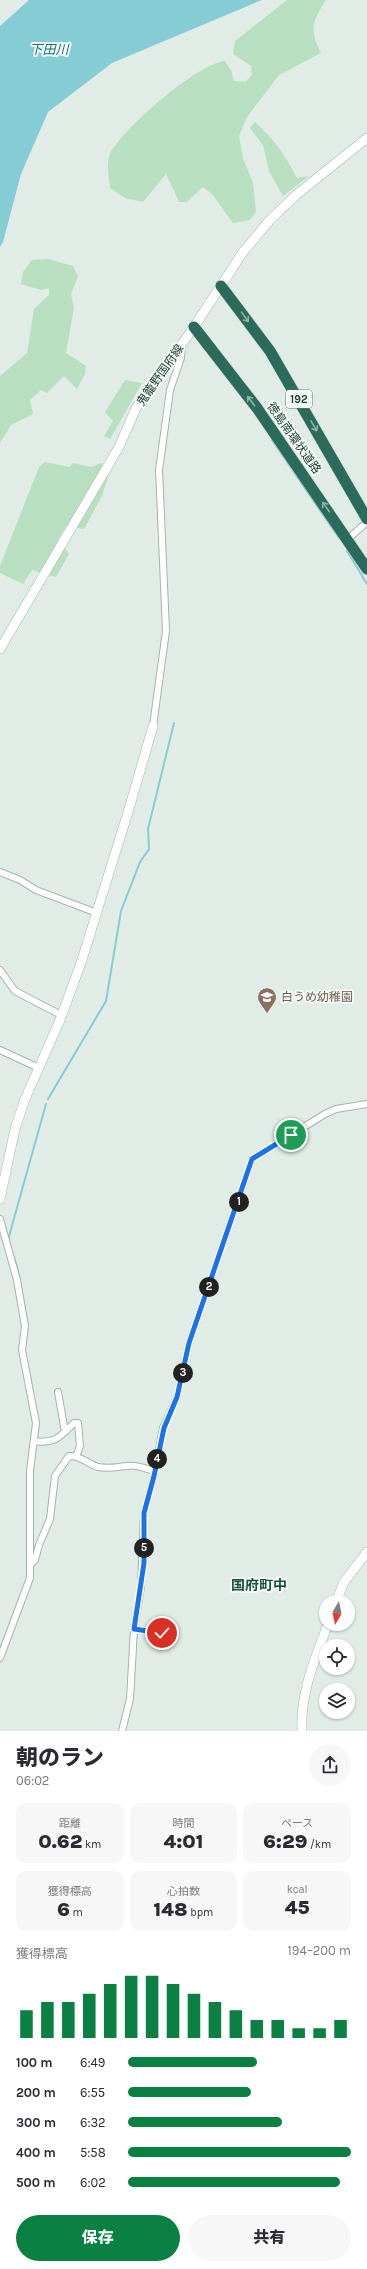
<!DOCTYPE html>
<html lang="ja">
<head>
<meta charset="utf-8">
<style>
  body { margin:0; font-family:Karla,"Noto Sans JP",sans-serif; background:#f7f7f7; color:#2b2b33; height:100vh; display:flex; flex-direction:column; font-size:15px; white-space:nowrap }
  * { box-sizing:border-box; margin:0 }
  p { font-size:13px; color:#7c7c81 }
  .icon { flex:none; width:22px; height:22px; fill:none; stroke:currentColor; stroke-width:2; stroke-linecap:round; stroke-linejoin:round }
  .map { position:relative; height:1731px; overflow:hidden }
  .side { display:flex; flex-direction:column; background:#fff; flex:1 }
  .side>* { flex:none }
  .needle { width:26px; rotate:189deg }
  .tools { position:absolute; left:319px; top:1595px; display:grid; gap:8px }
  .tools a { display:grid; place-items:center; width:36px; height:36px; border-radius:50%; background:#fff; box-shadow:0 1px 3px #0004; font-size:20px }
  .pin { position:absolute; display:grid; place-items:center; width:34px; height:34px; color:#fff; margin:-17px; border:2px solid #fff; border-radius:50%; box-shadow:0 1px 4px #0007 }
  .km { position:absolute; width:20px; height:20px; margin:-10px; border-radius:50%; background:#222; color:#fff; font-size:11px; line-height:20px; text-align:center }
  .round { display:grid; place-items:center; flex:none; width:42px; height:42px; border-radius:21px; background:#f7f7f7 }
  .headline { display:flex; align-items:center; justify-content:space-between; height:68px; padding:0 16px }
  h1 { font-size:22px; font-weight:800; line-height:30px }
  .figures { display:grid; grid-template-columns:repeat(3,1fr); gap:6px; height:68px; padding:4px 16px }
  .figures div { display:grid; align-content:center; border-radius:10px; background:#f7f7f7; text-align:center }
  .figures b { font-size:20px; font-weight:800 }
  .figures small { font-size:11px; font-weight:400 }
  .figures p { font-size:11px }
  .chart { height:112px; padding:8px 16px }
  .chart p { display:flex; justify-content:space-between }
  .chart svg { width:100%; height:72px; margin-top:4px; stroke:#0b8043; stroke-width:6 }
  .primary-button { display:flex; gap:8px; margin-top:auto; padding:8px 16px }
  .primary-button a { flex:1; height:46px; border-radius:24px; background:#0b8043; color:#fff; font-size:16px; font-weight:800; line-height:46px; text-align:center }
  .primary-button a+a { background:#f7f7f7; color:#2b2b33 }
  ul { padding:0 16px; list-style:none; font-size:13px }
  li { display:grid; grid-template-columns:64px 48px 1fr; align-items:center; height:30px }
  li i { height:10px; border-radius:5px; background:#0b8043 }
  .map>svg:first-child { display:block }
</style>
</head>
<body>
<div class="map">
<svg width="367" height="1731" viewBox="0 0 367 1731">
  <rect width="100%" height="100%" fill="#e1ece7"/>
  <path fill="#b9dfc1" d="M287,0H326C312,22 309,29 321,53L279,75L247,117L239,136L243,158L253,183L256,212L250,220L233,223L212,194L203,187L187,202H179L166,174L143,202L125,198L110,188C109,178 106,163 110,154C122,129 198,63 225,61L231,70L234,81L245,82L252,75L251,66L233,54L235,41Z
    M255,122C274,139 285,155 297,178L309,176L283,196L269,171L263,145L250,128Z
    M48,259L73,266L78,276L71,294L74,308L66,353L86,366L85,374L77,389L64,376L47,393L41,390L30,400L33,414L11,425L0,443V376L27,353L34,309L49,295V288L41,290L21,284L23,272L32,260Z
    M125,380L142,383L110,439L104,436L113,421L105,412Z
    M45,462L69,467L73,463L91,467L101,463L108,477L102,496L84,529L66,526L58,539L69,554L56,577L32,570L23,584L0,573V566L39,467Z"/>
  <path fill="#86ccd4" d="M29,0H262L112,63L48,112L21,174L3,242L0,247V26Z"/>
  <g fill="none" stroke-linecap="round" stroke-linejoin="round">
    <path stroke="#86ccd4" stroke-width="2" d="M272,440L339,538
      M347,551L367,584
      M48,1099L106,1001L121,911L140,862L149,849L148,829L174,723
      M8,1240L46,1104
      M14,1257L18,1271L27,1321"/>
    <g stroke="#a4b4ae" stroke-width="8">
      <path id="street" d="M348,539L367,522
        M153,726L166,631L159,470L170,390L181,358L182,346
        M0,872L20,880L36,890L97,913
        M0,970L15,991L61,1015
        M0,1050L39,1068
        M0,1219L17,1280L22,1309L25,1326L22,1350L36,1423L30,1471V1578L0,1658
        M58,1392L65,1432
        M34,1441C56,1444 59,1437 74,1423H78L80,1446L76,1457
        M30,1565L35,1560L39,1545L50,1519L55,1476L69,1456C79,1455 89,1464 98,1467C109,1469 116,1467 127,1466C135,1464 146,1469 155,1471
        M134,1629L162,1633
        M122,1731L130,1699L134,1629L141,1587L144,1513L154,1476L163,1428L177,1397L189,1343L252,1159L325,1114L336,1109L367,1104"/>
    </g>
    <g stroke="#9fb9ae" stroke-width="10">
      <path id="secondary" d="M0,649L119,447L136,408L194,327L243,252L269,221L296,195L367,138
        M0,1199L15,1129L25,1099L60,1020L81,963L129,809L153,726
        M336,1602L344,1582L367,1552
        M302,1731C300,1693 315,1659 328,1624"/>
    </g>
    <g stroke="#c1c9c6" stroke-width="12">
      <path id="highway" d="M221,286L270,351L367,519
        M194,327L257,408L367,569"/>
    </g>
    <use href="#street" stroke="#fff" stroke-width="6"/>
    <use href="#secondary" stroke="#fff" stroke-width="9"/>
    <use href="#highway" stroke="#2b6b5b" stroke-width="11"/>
  </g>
  <defs><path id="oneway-shaft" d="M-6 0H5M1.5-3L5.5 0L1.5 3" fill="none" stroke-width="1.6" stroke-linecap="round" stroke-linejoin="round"/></defs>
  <g stroke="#8eb2a8">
    <use href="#oneway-shaft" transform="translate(245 317) rotate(54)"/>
    <use href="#oneway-shaft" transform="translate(251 401) rotate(-127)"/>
    <use href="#oneway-shaft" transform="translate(314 426) rotate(60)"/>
    <use href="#oneway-shaft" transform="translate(326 507) rotate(-125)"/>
  </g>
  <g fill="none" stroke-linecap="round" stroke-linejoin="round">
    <g stroke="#fff" stroke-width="8">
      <path id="route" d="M162,1633L134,1629L144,1563V1513L154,1476L164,1428L177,1397L189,1343L252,1159L291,1135"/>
    </g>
    <use href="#route" stroke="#1a73e8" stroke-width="5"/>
  </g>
  <defs>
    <g id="school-pin" transform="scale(1)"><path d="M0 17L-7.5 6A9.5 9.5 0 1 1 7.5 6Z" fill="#8d6e63" stroke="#f2f9f5"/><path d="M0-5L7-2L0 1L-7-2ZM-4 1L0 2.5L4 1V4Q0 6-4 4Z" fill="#fff"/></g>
  </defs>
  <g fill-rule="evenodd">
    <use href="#school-pin" x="267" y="997"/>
  </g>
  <g text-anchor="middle" stroke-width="4" stroke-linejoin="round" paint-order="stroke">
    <rect fill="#f2f9f5" stroke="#60766e" stroke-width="1" x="286" y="390" width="26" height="18" rx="3"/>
    <g font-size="11" font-weight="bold" fill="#213e34">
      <text x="299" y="403">192</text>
    </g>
    <g font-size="12" fill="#213e34" stroke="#f2f9f5">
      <text transform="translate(160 375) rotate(-55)" y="4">鬼籠野国府線</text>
      <text transform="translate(294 438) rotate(55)" y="4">徳島南環状道路</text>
    </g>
    <g font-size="12" fill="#785e54" stroke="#f2f9f5" text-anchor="start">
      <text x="281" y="1001">白うめ幼稚園</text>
    </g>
    <g font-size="13" font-style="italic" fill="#18717c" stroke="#f2f9f5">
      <text x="49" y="54">下田川</text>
    </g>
    <g font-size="14" font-weight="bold" fill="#1c5141" stroke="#f2f9f5">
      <text x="259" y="1590">国府町中</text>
    </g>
  </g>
</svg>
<div class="tools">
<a><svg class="needle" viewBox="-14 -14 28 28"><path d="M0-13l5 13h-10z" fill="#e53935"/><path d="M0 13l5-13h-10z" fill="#7c7c81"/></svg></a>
<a><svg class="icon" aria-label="locate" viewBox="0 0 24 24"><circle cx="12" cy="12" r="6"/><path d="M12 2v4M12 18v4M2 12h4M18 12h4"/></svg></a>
<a><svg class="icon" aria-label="layers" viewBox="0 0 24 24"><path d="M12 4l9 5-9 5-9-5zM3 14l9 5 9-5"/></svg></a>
</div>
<div class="pin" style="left:291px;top:1135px;background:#1e9e55"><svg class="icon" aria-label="arrive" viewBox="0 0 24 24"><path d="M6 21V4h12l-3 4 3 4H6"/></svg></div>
<div class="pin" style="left:162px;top:1633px;background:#d93025"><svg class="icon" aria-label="check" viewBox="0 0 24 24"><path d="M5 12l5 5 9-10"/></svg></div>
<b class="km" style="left:239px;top:1202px">1</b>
<b class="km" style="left:209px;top:1287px">2</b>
<b class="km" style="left:183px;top:1373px">3</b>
<b class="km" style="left:157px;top:1459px">4</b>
<b class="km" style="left:144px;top:1548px">5</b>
</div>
<section class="side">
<div class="headline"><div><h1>朝のラン</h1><p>06:02</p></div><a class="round"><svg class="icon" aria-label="share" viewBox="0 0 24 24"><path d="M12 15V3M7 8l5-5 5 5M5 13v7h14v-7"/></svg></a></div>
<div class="figures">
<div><p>距離</p><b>0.62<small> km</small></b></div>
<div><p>時間</p><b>4:01</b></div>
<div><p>ペース</p><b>6:29<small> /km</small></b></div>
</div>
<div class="figures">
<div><p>獲得標高</p><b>6<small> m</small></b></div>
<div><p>心拍数</p><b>148<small> bpm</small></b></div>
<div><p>kcal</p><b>45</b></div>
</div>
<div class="chart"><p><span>獲得標高</span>194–200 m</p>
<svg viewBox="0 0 160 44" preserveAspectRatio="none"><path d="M5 44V27M15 44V22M25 44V22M35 44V17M45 44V11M55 44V6M65 44V6M75 44V11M85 44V17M95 44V22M105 44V27M115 44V33M125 44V33M135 44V38M145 44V38M155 44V33"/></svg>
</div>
<ul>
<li><b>100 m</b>6:49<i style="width:58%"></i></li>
<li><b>200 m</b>6:55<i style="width:55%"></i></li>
<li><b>300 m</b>6:32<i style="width:69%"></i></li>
<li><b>400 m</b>5:58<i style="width:100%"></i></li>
<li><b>500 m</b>6:02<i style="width:95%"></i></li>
</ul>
<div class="primary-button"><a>保存</a><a>共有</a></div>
</section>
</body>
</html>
